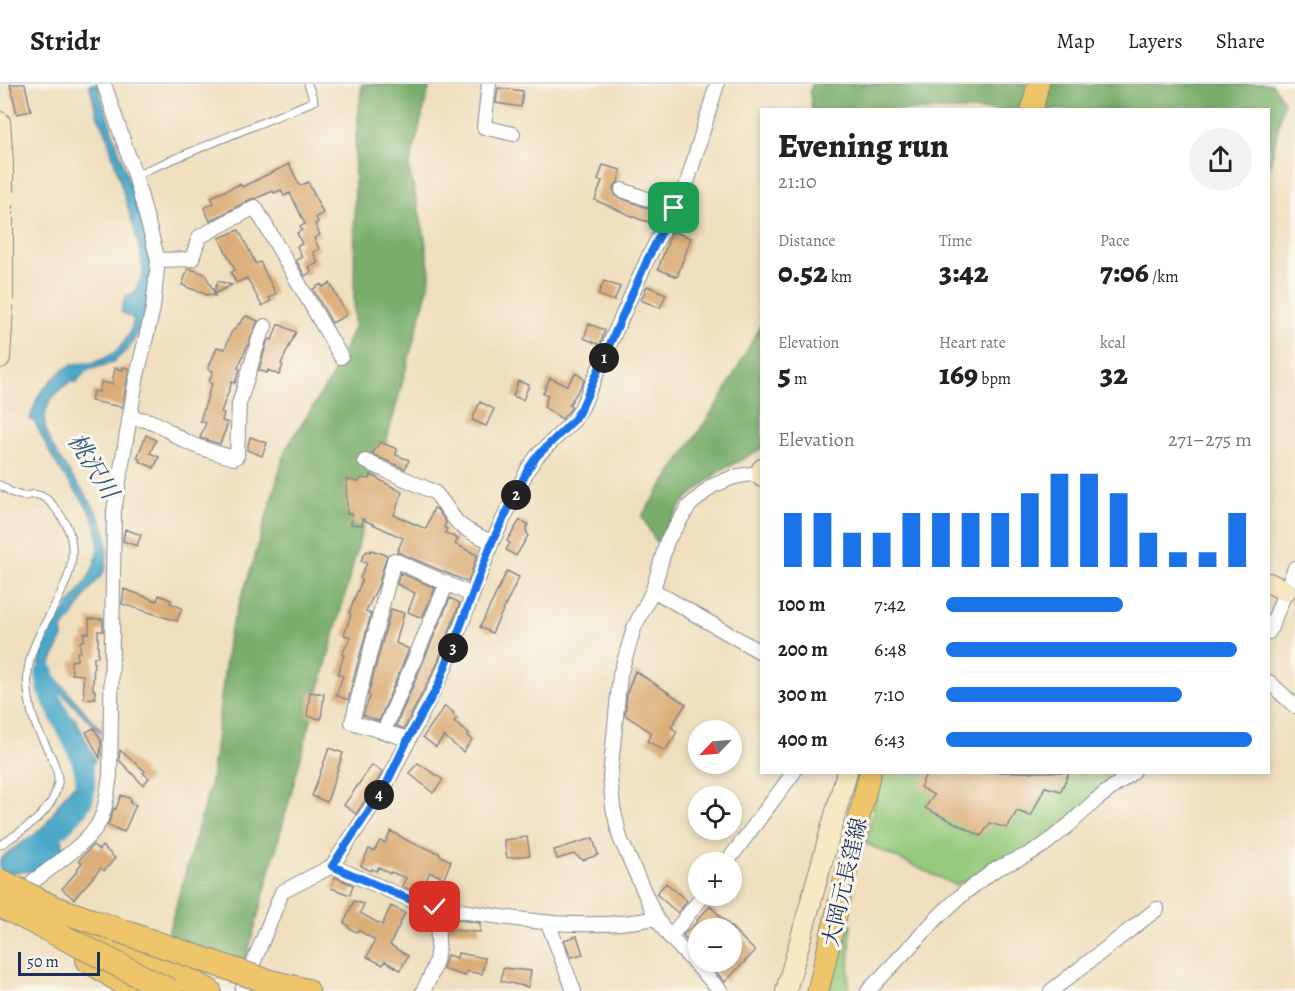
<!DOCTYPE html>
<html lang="en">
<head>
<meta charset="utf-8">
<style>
  body { margin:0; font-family:Alegreya,"Noto Serif JP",serif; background:#f2f2f2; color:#222; height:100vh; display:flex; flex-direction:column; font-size:22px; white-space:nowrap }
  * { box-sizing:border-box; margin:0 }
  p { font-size:20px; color:#767676 }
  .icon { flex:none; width:33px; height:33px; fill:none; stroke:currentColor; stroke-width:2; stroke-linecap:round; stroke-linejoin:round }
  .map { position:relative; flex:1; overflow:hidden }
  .panel { position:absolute; left:760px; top:24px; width:510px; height:666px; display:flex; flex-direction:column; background:#fff; border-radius:0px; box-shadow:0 3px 9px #0003 }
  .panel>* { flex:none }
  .needle { width:39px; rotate:245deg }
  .tools { position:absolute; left:688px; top:636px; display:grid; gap:12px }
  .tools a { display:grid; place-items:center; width:54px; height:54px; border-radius:50%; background:#fff; box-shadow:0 3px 9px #0003; font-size:30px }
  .scale { position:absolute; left:18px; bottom:15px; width:82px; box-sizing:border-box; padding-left:6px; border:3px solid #1b2f5e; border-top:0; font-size:16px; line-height:21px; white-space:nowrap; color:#1b2f5e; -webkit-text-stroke:4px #fbf7ec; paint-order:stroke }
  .pin { position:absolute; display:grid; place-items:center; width:51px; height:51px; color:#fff; margin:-26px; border-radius:12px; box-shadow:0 3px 9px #0006 }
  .km { position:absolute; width:30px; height:30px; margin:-15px; border-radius:50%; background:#222; color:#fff; font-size:16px; line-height:30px; text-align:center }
  .round { display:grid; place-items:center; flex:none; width:63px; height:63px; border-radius:32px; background:#f2f2f2 }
  .headline { display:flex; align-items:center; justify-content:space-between; height:102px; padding:0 18px }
  h1 { font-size:33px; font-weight:800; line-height:45px }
  .figures { display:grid; grid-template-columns:repeat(3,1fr); gap:9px; height:102px; padding:6px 18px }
  .figures div { display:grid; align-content:center }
  .figures b { font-size:30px; font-weight:800 }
  .figures small { font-size:16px; font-weight:400 }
  .figures p { font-size:16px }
  .chart { height:168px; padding:12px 18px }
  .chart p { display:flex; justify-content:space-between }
  .chart svg { width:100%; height:108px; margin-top:6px; stroke:#1a73e8; stroke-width:6 }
  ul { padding:0 18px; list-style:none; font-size:20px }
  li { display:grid; grid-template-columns:96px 72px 1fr; align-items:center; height:45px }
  li i { height:15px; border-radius:8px; background:#1a73e8 }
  header { display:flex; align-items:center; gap:36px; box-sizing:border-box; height:84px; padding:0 30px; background:#fff; border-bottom:2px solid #e0e0e0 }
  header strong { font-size:28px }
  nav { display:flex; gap:33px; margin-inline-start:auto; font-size:21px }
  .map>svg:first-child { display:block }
</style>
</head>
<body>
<header>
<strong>Stridr</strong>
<nav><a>Map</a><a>Layers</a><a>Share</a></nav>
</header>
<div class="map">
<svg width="1295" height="907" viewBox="0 0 1295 907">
  <rect width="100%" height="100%" fill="#fbf7ec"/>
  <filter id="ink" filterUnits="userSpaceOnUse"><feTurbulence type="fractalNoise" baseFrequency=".0167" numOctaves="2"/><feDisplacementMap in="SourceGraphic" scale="12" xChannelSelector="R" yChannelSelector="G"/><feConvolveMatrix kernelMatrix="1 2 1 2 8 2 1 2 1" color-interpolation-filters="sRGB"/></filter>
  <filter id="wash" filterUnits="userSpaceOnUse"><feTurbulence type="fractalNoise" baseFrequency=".008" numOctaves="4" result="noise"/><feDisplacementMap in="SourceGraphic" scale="24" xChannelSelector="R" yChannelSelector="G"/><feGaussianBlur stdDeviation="1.35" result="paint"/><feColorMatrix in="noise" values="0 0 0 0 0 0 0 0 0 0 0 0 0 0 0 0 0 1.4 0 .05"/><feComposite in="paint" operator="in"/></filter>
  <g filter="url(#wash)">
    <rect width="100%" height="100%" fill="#efdfbe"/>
    <path fill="#95c97b" stroke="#587c6c" stroke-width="1.5" d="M882,689H1121L1032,768L955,801L865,759Z
      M851,840L848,907H824L832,850Z"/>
    <path fill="#78ad6b" stroke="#4a6e64" stroke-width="1.5" d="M362,0H430L409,84L424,149L430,190L429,200L244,883L167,854L211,698L229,550L252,482L286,365L331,294L354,244L355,62Z
      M812,0H1272L1284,17L1269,87V26H812L810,7Z
      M762,239V364L717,389L684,417L656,458L642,432L720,316Z"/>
    <path fill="#49a8c8" stroke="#326c93" stroke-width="1.5" d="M89,0H97L142,138L153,180L144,239L128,265L113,278L86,287L75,299L72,297C65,300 59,306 54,312C16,354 106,413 107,458C107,466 107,478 105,485C103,491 97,495 94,500C82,514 75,532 62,545L63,553L48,585L103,649L100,648L52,599L64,627L76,636L95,675C94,680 90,682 88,687C79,707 69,724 56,742L62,754L64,766L34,787L13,788L0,800V776C11,764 22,760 34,751C49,741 53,727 63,714C74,701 80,696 86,679C75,662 65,626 52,614C48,611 43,611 38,610C39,592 38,572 46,555C64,518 109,491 96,442C91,423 70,401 59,384C50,370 43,354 35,339L30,335C33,328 35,320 38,313C42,305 63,284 72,281C78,279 85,280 91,279C115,274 129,258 134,235L121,228L126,212L133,211L143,191L141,168L105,45L98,33Z"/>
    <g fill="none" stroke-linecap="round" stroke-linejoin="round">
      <path stroke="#49a8c8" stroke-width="20" d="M37,762C50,752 81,728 84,712C91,682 70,654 58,628C52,615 46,604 45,589"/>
    </g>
    <g id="blocks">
      <path fill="#dbad78" d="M10,0H25L31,27L17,30Z
        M498,4L523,7L521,23L496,19Z
        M289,80L300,102L308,98L323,129L316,133L318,138L315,140L320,151L314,154L319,165L313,168L318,179L309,183L311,188L305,192L296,176L302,173L297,162L302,160L297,149L302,146L300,143L305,140L290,109L284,112L281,106L274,109L273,107L257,114L251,115L210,137L204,124L214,119L211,113L240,100L242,103Z
        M603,81L621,86L618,98L613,104L616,112L660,129L656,140L639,135L595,116L602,97L598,96Z
        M239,146L256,180L260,178L276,210L269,214L271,217L262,222L247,194L236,199L231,188L235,186L219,154Z
        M672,147L691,154L677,193L658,185Z
        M188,184L205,190L214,208L218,197L232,201L214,210L215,212L208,210L207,211L182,201Z
        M604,197L620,203L614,217L598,211Z
        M330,199L347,231L332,239L313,205L321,200L323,203Z
        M647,202L666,210L660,224L641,216Z
        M246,232L258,237L238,284L240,285L235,299L232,298L221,328L224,329L222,337L228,339L220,360L200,354L206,339L200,337L212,299L209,298L213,287L208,285L217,263L225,265L231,249Z
        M278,240L296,248L281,280L283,281L279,291L268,286L267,289L259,286L267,258L269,255L272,256Z
        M589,240L605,246L600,261L584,254Z
        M123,283L129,284L122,323L91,317L93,307L99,308L101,298L112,300L115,284L123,286Z
        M576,289L584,295L583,299L569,321L572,323L562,335L544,323L548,311L543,309L550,294L567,301Z
        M518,297L529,301L523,316L513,312Z
        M480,318L494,325L486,342L472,336Z
        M146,351L156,356L150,369L159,373L154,384L139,377L140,375L137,374Z
        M250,353L267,359L262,372L247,366Z
        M380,358L397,365L396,371L409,376L405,385L372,370Z
        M371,391L402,408L394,431L426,445L434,424L437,425L446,438L444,444L447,445L445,449L458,455L455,460L477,471L468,498L397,468L403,454L362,435V441L351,440L352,430H347L346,395L359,398L361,394L370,395Z
        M520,436L528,440L526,445L528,452L516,472L506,466L510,459L507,457Z
        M125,445L141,451L137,462L123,457Z
        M371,466L387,471L378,502L366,527L371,530L348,616L336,611L343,592L338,590L344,571L342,570L351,553L344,551L351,530L349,529L362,496L360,494L367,479L361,477L364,470L367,467L370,468Z
        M507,487L519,493L492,549L480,543Z
        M400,489L435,504L422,534L408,528L415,509L397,500Z
        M124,505L157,517L159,511L171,516L170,519L182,524L177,537L122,520Z
        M450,514L460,519L437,580L404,645L397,642H396Z
        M391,525L404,529L396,559L409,565L379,637L363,631L370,612L368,611Z
        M89,535H103V547H98V573H94L93,606H95V614L84,615L83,591L72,590L71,577L77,576V568H80V558L84,556V549H89Z
        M635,587L686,620L671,643L677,648L665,667L647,657L652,649L625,631L627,609Z
        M310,608L324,610L321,635L307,632Z
        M445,622L454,629L453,631L457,634L454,638L469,650L467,652L472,656L463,668L444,652L436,663L423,653Z
        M94,644L101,656L100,674L86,648Z
        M329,664L343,669L327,718L312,712Z
        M120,666L145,687L143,689L149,694L143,701L119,676Z
        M418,679L443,696L433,709L409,689Z
        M372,681L383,688L356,730L344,721Z
        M927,688H1069L1061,707L1045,703L1031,732L1017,727L1007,744L990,739L981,752L925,724L934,711L920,703Z
        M121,711L131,715L130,719L136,721L124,748L108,741L114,724L116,725Z
        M391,747L410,758L439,769V771L451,777L444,794L430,788L420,810L402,802L406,794L391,788L390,790L379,783L376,787L372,785L371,787L361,782L369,765L374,767L380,757L385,759Z
        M527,753L530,771L507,774L504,756Z
        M593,754L598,771L583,776L574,770L557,775L554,766Z
        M93,761L99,766L102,762L115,774L104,787L101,784L74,815L62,805L78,786L77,785L82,779L79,776Z
        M335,793L353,801L350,811L331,804Z
        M666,799L687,817L678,829L656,810Z
        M354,817L364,820L360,829L382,841L391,822L405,829L390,861L408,872L400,886L385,877L383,881L367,873L375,856L358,846L357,848L348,844L349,842L344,839Z
        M710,822L755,867L725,898L706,878H732V844H699V869L683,851L698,837L697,836Z
        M446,834L480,839V848L447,846Z
        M577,852L583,870L571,873L564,856Z
        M458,869L485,874L482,890L466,887L465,892L443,885L447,871L457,874Z
        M503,884L531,887L528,903L501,897Z"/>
    </g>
  </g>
  <g filter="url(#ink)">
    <use href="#blocks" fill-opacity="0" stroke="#85878e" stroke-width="1.5"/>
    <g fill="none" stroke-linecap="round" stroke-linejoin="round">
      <g stroke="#85878e" stroke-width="9">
        <path id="lane" d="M135,91L314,17L308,0
          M0,401C8,406 15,412 25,412C29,411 35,410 38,411C49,413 61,431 66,440C91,494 34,535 28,586C26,604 30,628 37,644C43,658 60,684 58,699C53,730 23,746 0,761"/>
      </g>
      <g stroke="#85878e" stroke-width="16">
        <path id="street" d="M489,0L484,43L513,50
          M622,106L673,124
          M158,176L192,175L199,153L255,123L341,273
          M129,335C156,333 164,346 185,357C200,365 218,369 234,374L237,372L239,320L259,255L265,242
          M365,377L434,408C444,417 449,429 458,439C467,448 481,453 492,458
          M653,506L762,569
          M1269,548L1295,484
          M1269,598L1295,622
          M384,647L447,499
          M408,655L352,638L394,476L472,511
          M727,778L794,688
          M332,782L418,819L435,823C508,834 583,849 656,834
          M18,809C40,791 82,764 97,742C106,728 107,709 110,692L114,427L136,296L153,224L158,176L135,91L104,0
          M548,839L574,907
          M670,853L703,812
          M242,907L282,808L332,782L386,701L445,584L492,458L528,385L537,372L574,336L581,325L648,174L687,99L717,0
          M423,907C441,876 440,858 435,823
          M721,907L670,853L656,834L620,754L613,723L610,693L620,591L634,544L653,506L667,457L689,422L712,402L734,393L762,388
          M868,907L939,832L964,809L996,785L1027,771L1044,761L1069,741L1096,716L1133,688
          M1051,907L1157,825"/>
      </g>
      <g stroke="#85878e" stroke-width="22">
        <path id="secondary" d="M0,38L3,78V222L0,274
          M762,385V393
          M1269,499L1286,507
          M786,907L847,688"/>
      </g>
      <g stroke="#85878e" stroke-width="23">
        <path id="primary" d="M1032,26L1038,0
          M818,907L870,688"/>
      </g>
      <g stroke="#85878e" stroke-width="26">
        <path id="highway" d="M91,844L209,907
          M88,876L136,907
          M266,897L307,907"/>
      </g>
      <use href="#lane" stroke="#fff" stroke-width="7"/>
      <use href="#street" stroke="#fff" stroke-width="14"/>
      <use href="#secondary" stroke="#f8e8c3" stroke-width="20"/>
      <use href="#primary" stroke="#eec569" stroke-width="21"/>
      <use href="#highway" stroke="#eec569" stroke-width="24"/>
      <g stroke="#85878e" stroke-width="26" stroke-linecap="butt">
        <path id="highway-bridge" d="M0,797L54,824L266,897
          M0,821L170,907"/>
      </g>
      <use href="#highway-bridge" stroke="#eec569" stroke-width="24"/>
    </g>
  </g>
  <g fill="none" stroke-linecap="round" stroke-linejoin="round" filter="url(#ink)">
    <g stroke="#fff" stroke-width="12">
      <path id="route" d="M435,823L418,819L332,782L386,701L408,655L438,602L492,458L528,385L537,372L574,336L581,325L648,174L674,124"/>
    </g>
    <use href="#route" stroke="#1a73e8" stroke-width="8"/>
  </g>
  <g text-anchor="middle" stroke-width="6" stroke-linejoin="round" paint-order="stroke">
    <g font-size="22" fill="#1b2f5e" stroke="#fbf7ec">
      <text transform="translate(844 798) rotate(-77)" y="8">大岡元長窪線</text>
    </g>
    <g font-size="24" font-style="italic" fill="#2b5983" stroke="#fbf7ec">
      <text transform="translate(93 382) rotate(58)" y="8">桃沢川</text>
    </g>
  </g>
</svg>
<div class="tools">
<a><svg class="needle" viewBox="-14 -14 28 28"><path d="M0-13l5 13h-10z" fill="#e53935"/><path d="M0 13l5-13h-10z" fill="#767676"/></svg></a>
<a><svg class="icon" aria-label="locate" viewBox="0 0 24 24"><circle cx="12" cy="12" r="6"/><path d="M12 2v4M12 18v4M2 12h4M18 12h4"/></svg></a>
<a>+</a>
<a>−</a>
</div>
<div class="scale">50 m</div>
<div class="pin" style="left:674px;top:124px;background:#1e9e55"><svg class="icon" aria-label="arrive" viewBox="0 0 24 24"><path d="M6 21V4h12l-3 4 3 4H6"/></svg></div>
<div class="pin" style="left:435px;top:823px;background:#d93025"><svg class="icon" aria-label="check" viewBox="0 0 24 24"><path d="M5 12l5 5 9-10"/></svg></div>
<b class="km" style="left:604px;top:274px">1</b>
<b class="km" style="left:516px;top:411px">2</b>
<b class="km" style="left:453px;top:564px">3</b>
<b class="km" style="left:379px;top:711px">4</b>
<section class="panel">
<div class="headline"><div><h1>Evening run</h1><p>21:10</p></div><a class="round"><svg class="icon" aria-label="share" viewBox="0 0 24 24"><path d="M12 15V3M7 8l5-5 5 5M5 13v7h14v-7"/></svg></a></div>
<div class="figures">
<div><p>Distance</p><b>0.52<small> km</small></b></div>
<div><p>Time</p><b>3:42</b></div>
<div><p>Pace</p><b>7:06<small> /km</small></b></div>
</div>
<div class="figures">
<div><p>Elevation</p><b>5<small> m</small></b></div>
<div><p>Heart rate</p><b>169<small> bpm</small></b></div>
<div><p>kcal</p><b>32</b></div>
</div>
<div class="chart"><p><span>Elevation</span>271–275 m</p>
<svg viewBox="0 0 160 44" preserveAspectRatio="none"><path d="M5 44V22M15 44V22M25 44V30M35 44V30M45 44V22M55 44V22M65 44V22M75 44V22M85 44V14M95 44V6M105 44V6M115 44V14M125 44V30M135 44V38M145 44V38M155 44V22"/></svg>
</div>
<ul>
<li><b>100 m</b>7:42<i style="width:58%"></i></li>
<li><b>200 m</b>6:48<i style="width:95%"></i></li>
<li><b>300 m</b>7:10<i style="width:77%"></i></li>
<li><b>400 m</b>6:43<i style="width:100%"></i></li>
</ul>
</section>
</div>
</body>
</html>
